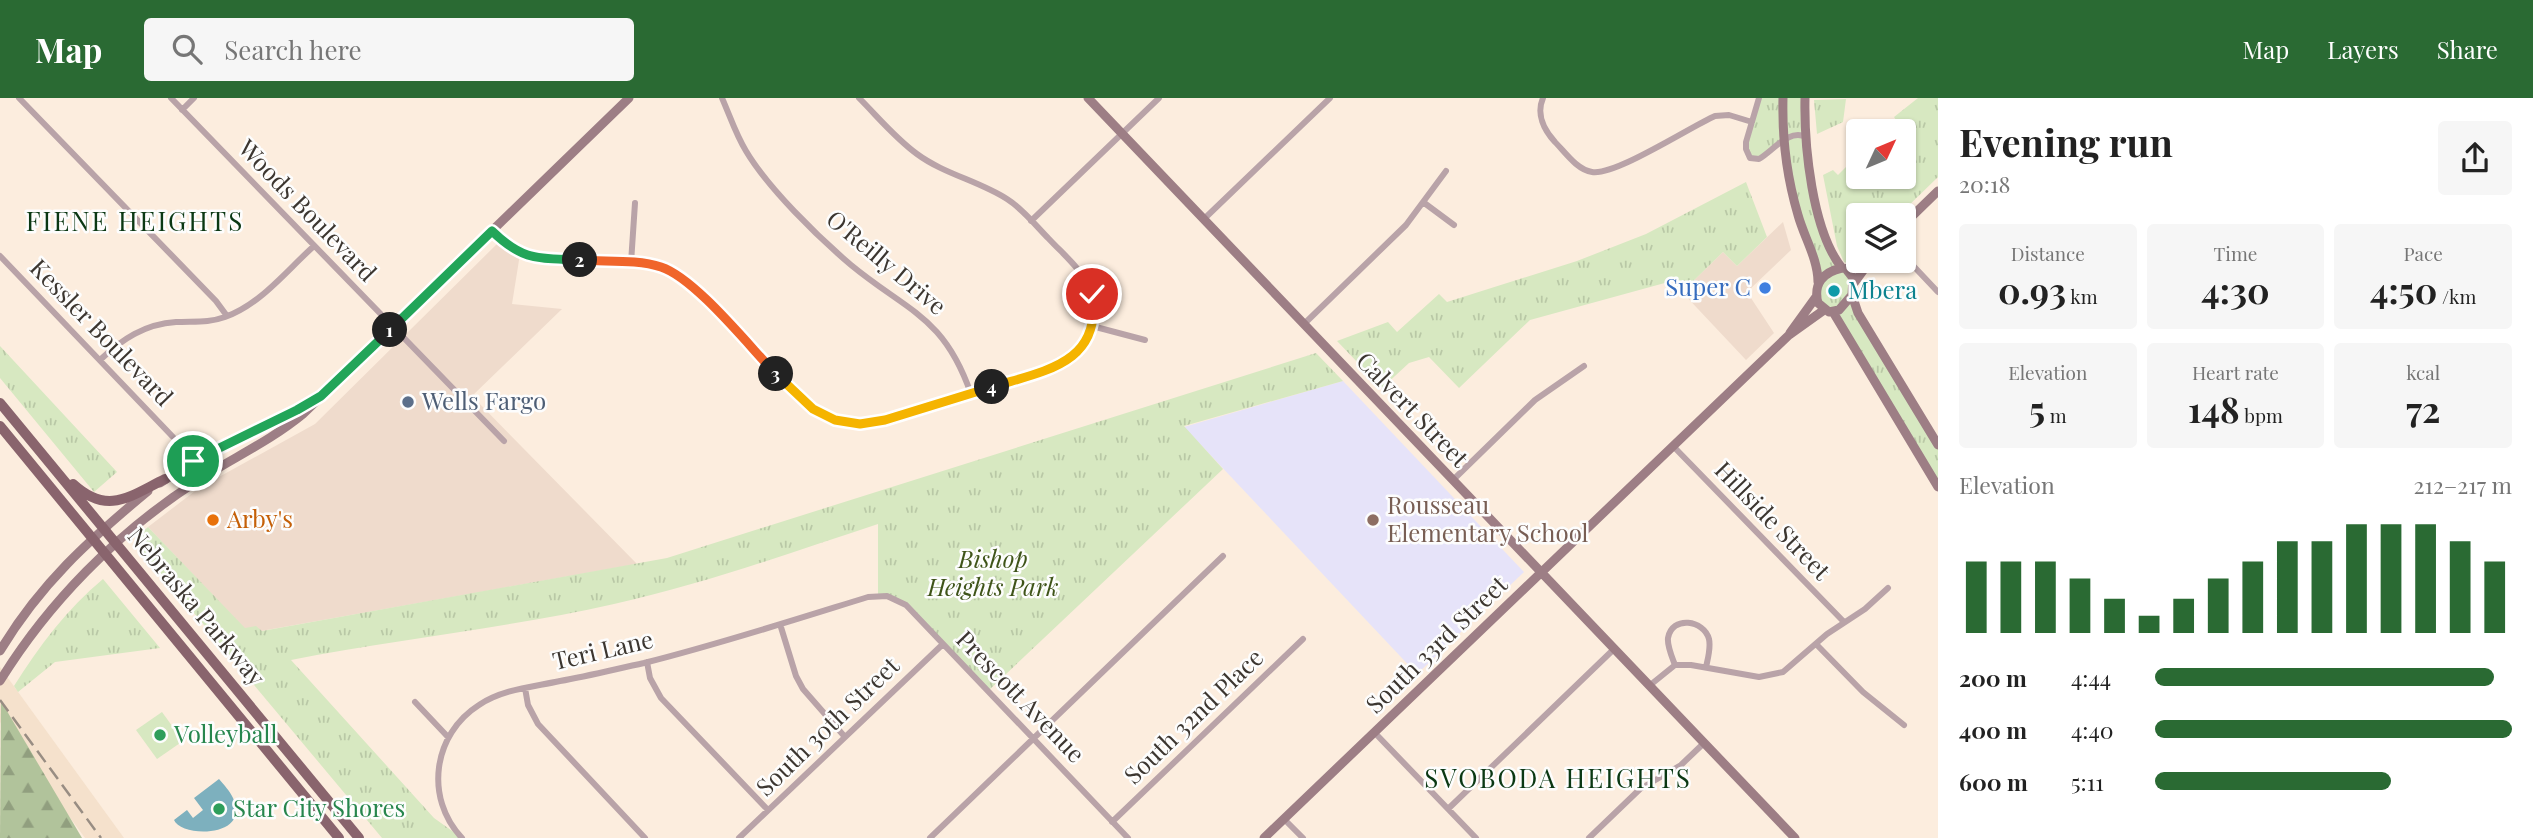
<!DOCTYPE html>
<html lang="en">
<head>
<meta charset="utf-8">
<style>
  body { margin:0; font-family:"Playfair Display",serif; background:#f6f6f6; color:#222; height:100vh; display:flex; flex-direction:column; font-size:26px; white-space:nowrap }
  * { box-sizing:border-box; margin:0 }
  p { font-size:23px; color:#767676 }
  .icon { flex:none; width:38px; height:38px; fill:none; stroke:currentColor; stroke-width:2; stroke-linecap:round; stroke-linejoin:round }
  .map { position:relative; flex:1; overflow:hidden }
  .details { display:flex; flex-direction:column; background:#fff; width:595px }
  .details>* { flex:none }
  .needle { width:46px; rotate:46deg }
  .tools { position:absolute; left:1846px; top:21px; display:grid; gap:14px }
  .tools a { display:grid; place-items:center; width:70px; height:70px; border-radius:7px; background:#fff; box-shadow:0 2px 5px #0004; font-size:35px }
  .pin { position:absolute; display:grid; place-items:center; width:60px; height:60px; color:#fff; margin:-30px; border:4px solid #fff; border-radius:50%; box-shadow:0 2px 7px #0007 }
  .km { position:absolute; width:35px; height:35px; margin:-18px; border-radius:50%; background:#222; color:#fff; font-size:19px; line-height:35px; text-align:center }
  .round { display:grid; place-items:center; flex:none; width:74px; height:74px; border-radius:7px; background:#f6f6f6 }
  .head { display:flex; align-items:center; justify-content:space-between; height:119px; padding:0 21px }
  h1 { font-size:38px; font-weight:700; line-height:52px }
  .figures { display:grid; grid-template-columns:repeat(3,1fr); gap:10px; height:119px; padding:7px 21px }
  .figures div { display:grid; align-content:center; border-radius:7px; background:#f6f6f6; text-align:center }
  .figures b { font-size:35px; font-weight:700 }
  .figures small { font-size:19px; font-weight:400 }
  .figures p { font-size:19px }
  .chart { height:196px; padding:14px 21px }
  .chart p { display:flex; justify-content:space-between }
  .chart svg { width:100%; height:126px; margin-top:7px; stroke:#2a6a33; stroke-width:6 }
  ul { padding:0 21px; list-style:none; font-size:23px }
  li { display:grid; grid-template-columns:112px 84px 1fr; align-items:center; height:52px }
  li i { height:18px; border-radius:9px; background:#2a6a33 }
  header { display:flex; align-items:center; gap:42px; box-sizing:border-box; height:98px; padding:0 35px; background:#2a6a33; color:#fff }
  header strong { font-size:33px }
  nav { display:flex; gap:38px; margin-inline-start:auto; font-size:24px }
  .search { width:490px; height:63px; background:#f6f6f6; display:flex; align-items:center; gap:18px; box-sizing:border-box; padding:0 24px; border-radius:7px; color:#767676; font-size:26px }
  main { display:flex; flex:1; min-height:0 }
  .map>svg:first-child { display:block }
</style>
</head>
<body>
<header>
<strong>Map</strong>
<div class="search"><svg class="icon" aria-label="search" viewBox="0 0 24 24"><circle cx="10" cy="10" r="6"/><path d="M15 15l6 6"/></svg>Search here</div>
<nav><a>Map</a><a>Layers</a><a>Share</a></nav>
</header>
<main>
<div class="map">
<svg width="1938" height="740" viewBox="0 0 1938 740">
  <defs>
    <pattern id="grass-tufts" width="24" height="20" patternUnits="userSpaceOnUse" patternTransform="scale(1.75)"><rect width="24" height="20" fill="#d7e8c1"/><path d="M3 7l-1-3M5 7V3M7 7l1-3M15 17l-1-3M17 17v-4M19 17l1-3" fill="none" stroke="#b9c8a6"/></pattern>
    <pattern id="forest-firs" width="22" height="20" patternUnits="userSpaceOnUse" patternTransform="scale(1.75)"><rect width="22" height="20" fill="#b1c39b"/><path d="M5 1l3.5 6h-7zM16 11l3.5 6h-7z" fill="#919f7f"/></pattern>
  </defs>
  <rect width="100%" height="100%" fill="#fcedde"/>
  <path fill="#efdbcc" d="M1783,124L1791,152L1747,194L1774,235L1746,262L1682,194L1723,154L1737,168Z
    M501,142L520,156L512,206L562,211L472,298L637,466L261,533L245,531L148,429L199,390L315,326Z"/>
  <path fill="#e6e3f9" d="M1343,283L1524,474L1417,576L1184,329Z"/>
  <path fill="#f5e1cc" d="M0,569L124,740H85L0,624Z"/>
  <path fill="url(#grass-tufts)" d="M1759,0H1805L1806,48L1829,152L1850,175L1852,197L1938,347V389L1842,225L1824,212L1818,184L1797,117L1784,43L1759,61L1750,60L1746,44Z
    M1918,0H1938V79L1899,117H1858V156L1848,165L1844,164L1837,148L1823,77L1833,72L1838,77L1858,57V79H1904V33H1885L1896,22L1894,19Z
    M1846,1L1843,24L1817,36L1814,2Z
    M1746,84L1767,139L1737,168L1723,154L1682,194L1672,183L1530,222L1459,290L1429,259L1409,265L1382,290L1337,243L1388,224L1397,234L1439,196L1447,204L1577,163L1646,136Z
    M0,248L117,374L94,394L0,280Z
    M1316,255L1343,283L1184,328L1223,371L988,593L906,507L878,498V426C790,455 704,486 614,506C508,530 398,541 291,562L434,720L462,740H382L137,447L140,436L148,429L245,530L256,528L262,533L667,460Z
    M103,481L160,550L55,564L18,594L14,588C39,548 67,511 103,481Z"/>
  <path fill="url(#forest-firs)" d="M1,603L82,740H0Z"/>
  <path fill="#d7e8c1" d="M162,614L183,643L157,661L136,632Z"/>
  <path fill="#7db0be" d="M219,681C224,687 230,693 233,700C252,740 181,740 174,722L187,712L193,720L203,712L194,700Z"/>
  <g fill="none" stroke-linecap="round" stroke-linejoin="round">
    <path stroke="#b9a3a8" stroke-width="6" d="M19,0L216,203L227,218
      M171,0L504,343
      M722,0C730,18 736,37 746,53C768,90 818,139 851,167C908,214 944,218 971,296
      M1543,0C1536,16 1544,32 1555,44C1565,54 1577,72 1592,74C1615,78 1690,29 1715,18L1729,17L1752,24
      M1759,0L1746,44V51L1750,60L1759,61C1773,53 1789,30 1806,39
      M182,12L194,0
      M1423,104L1454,127
      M1204,121L1330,0
      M1031,123L1159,0
      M492,133L506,147L524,157L651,167L671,173L691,187L801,302L823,317L847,324L885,322L1055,270C1086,254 1104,219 1088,186C1079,169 1062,155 1049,141C1036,128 1023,111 1007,101C979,83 944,76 917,56C895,40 878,19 859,0
      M0,158L173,339
      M1904,158L1938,194
      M631,165L635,105
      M1304,226L1406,127L1446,73
      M1092,228L1145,242
      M100,262C122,241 145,226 176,224C193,223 209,225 225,219C261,206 286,173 314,148
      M1673,348L1844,524
      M1453,382L1535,302L1584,268
      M780,526L796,578L803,591L845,639
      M1816,546L1863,594L1904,627
      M647,564L650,580L661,600L768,712
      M1675,567C1672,559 1667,548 1668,540C1672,517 1704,522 1709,541C1711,550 1708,560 1706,569
      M1649,588L1675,567H1691L1759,579L1783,574L1827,536L1865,511L1888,490
      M525,590L528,607L538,626L645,740
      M415,604L448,639
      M1374,634L1476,740
      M1448,711L1614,551
      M1284,721L1303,740
      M1112,724L1303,541
      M462,740C424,700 433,636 479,607C503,591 533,589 560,583C588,578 616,571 644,565C720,546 794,522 868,499L887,498L906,507L1128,740
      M739,740L943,546
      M930,740L1223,458
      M1589,740L1640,691L1681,667L1704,645"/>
    <path stroke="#9d7e85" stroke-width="9" d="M1088,0L1795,740
      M1783,0C1782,39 1787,80 1798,117C1804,139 1818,161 1818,184
      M1805,0C1804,47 1812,133 1842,170
      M1904,126L1938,93
      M1842,170L1846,171L1853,180L1852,197L1839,212L1829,214L1818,205C1813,186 1823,174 1842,170Z
      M1846,171L1859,163
      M1854,185L1870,163
      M1852,197L1858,215L1938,347
      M1833,214L1938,389
      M1790,235L1816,199
      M160,385L211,353L308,306
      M0,553C40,486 89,442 148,393
      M0,583C48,505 117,435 194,385C230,361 269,344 303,316L629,0
      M1264,740L1789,237L1824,212"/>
    <path stroke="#89646d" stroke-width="10" d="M0,305L359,740
      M0,328L339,740
      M73,386C108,418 130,398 165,381"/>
    <path stroke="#988d83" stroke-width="2.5" stroke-dasharray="14 7" stroke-linecap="butt" d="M0,602L101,740"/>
  </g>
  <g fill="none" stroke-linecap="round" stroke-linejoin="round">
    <g stroke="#fff" stroke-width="14">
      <path id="split-1" d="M193,363L297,312L321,298L390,232"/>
    </g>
    <g stroke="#fff" stroke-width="14">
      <path id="split-2" d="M390,232L492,133C524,164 539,160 580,162"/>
    </g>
    <g stroke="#fff" stroke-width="14">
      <path id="split-3" d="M580,162C606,164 637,161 661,169C695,180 749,248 776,276"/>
    </g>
    <g stroke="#fff" stroke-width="14">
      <path id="split-4" d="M776,276L813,311L835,322L860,326L885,322L992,289"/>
    </g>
    <g stroke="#fff" stroke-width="14">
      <path id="split-5" d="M992,289C1043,273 1103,266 1092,196"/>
    </g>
    <use href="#split-1" stroke="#22a559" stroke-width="9"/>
    <use href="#split-2" stroke="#22a559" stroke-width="9"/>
    <use href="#split-3" stroke="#f0652b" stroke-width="9"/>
    <use href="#split-4" stroke="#f5b400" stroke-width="9"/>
    <use href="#split-5" stroke="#f5b400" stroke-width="9"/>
  </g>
  <circle fill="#3f7fe0" stroke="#fdfdfd" stroke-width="2.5" cx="1765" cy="190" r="7"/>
  <circle fill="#0f9aa8" stroke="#fdfdfd" stroke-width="2.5" cx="1834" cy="193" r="7"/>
  <circle fill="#5c6f8a" stroke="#fdfdfd" stroke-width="2.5" cx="408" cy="304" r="7"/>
  <circle fill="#e8710a" stroke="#fdfdfd" stroke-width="2.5" cx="213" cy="422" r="7"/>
  <circle fill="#8d6e63" stroke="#fdfdfd" stroke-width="2.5" cx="1373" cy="422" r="7"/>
  <g fill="#2e9e5b" stroke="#fdfdfd" stroke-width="2.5">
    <circle cx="160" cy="637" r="7"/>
    <circle cx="219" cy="711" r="7"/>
  </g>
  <g text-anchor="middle" stroke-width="5" stroke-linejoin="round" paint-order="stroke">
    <g font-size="24" fill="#3c3630" stroke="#fdfdfd">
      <text transform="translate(307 113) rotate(46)" y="8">Woods Boulevard</text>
      <text transform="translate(886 165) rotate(40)" y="8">O'Reilly Drive</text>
      <text transform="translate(101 235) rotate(46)" y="8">Kessler Boulevard</text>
      <text transform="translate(1412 312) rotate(46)" y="8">Calvert Street</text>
      <text transform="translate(1772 423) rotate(46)" y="8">Hillside Street</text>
      <text transform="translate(196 509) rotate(50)" y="8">Nebraska Parkway</text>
      <text transform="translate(1437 547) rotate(-44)" y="8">South 33rd Street</text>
      <text transform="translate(603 553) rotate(-13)" y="8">Teri Lane</text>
      <text transform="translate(1020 599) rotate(46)" y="8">Prescott Avenue</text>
      <text transform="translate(1194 619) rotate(-44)" y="8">South 32nd Place</text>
      <text transform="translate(828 629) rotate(-44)" y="8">South 30th Street</text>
    </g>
    <g font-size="24" fill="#366cbe" stroke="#fdfdfd" text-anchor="end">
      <text x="1751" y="198">Super C</text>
    </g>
    <g font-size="24" fill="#0d838f" stroke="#fdfdfd" text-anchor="start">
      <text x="1848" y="201">Mbera</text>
    </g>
    <g font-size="24" fill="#4e5e75" stroke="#fdfdfd" text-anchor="start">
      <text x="422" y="312">Wells Fargo</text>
    </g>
    <g font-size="24" fill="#785e54" stroke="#fdfdfd" text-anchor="start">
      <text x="1387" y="416">Rousseau<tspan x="1387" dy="28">Elementary School</tspan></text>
    </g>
    <g font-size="24" fill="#c56008" stroke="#fdfdfd" text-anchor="start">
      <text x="227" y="430">Arby's</text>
    </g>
    <g font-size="24" font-style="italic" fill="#3f5419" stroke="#fdfdfd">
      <text x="993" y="470">Bishop<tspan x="993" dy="28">Heights Park</tspan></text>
    </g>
    <g font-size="24" fill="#27864d" stroke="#fdfdfd" text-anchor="start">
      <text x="174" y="645">Volleyball</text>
      <text x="233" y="719">Star City Shores</text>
    </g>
    <g font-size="26" letter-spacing="2" fill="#0b3813" stroke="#fdfdfd">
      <text x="135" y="133">FIENE HEIGHTS</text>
      <text x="1558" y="690">SVOBODA HEIGHTS</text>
    </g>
  </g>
</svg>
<div class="tools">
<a><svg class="needle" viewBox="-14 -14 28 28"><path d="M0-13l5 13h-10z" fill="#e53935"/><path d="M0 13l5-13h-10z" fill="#767676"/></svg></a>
<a><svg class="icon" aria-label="layers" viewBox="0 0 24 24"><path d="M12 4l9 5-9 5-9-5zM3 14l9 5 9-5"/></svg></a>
</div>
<div class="pin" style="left:193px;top:363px;background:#1e9e55"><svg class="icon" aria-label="arrive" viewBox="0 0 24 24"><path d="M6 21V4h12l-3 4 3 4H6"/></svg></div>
<div class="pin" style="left:1092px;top:196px;background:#d93025"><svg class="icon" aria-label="check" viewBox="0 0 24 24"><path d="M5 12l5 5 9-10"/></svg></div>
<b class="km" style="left:390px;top:232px">1</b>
<b class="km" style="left:580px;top:162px">2</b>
<b class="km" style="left:776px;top:276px">3</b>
<b class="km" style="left:992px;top:289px">4</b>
</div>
<section class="details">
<div class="head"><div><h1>Evening run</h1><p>20:18</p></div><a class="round"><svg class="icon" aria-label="share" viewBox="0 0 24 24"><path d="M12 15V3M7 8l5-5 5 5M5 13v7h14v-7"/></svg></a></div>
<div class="figures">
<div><p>Distance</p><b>0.93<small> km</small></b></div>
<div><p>Time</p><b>4:30</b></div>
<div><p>Pace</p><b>4:50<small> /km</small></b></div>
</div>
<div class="figures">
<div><p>Elevation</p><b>5<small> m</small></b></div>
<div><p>Heart rate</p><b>148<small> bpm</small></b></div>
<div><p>kcal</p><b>72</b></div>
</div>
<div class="chart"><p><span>Elevation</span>212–217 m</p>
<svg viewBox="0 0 160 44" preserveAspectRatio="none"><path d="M5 44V19M15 44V19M25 44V19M35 44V25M45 44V32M55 44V38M65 44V32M75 44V25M85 44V19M95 44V12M105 44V12M115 44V6M125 44V6M135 44V6M145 44V12M155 44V19"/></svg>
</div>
<ul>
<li><b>200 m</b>4:44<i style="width:95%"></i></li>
<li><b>400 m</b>4:40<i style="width:100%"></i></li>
<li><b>600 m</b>5:11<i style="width:66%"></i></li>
</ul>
</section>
</main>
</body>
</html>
